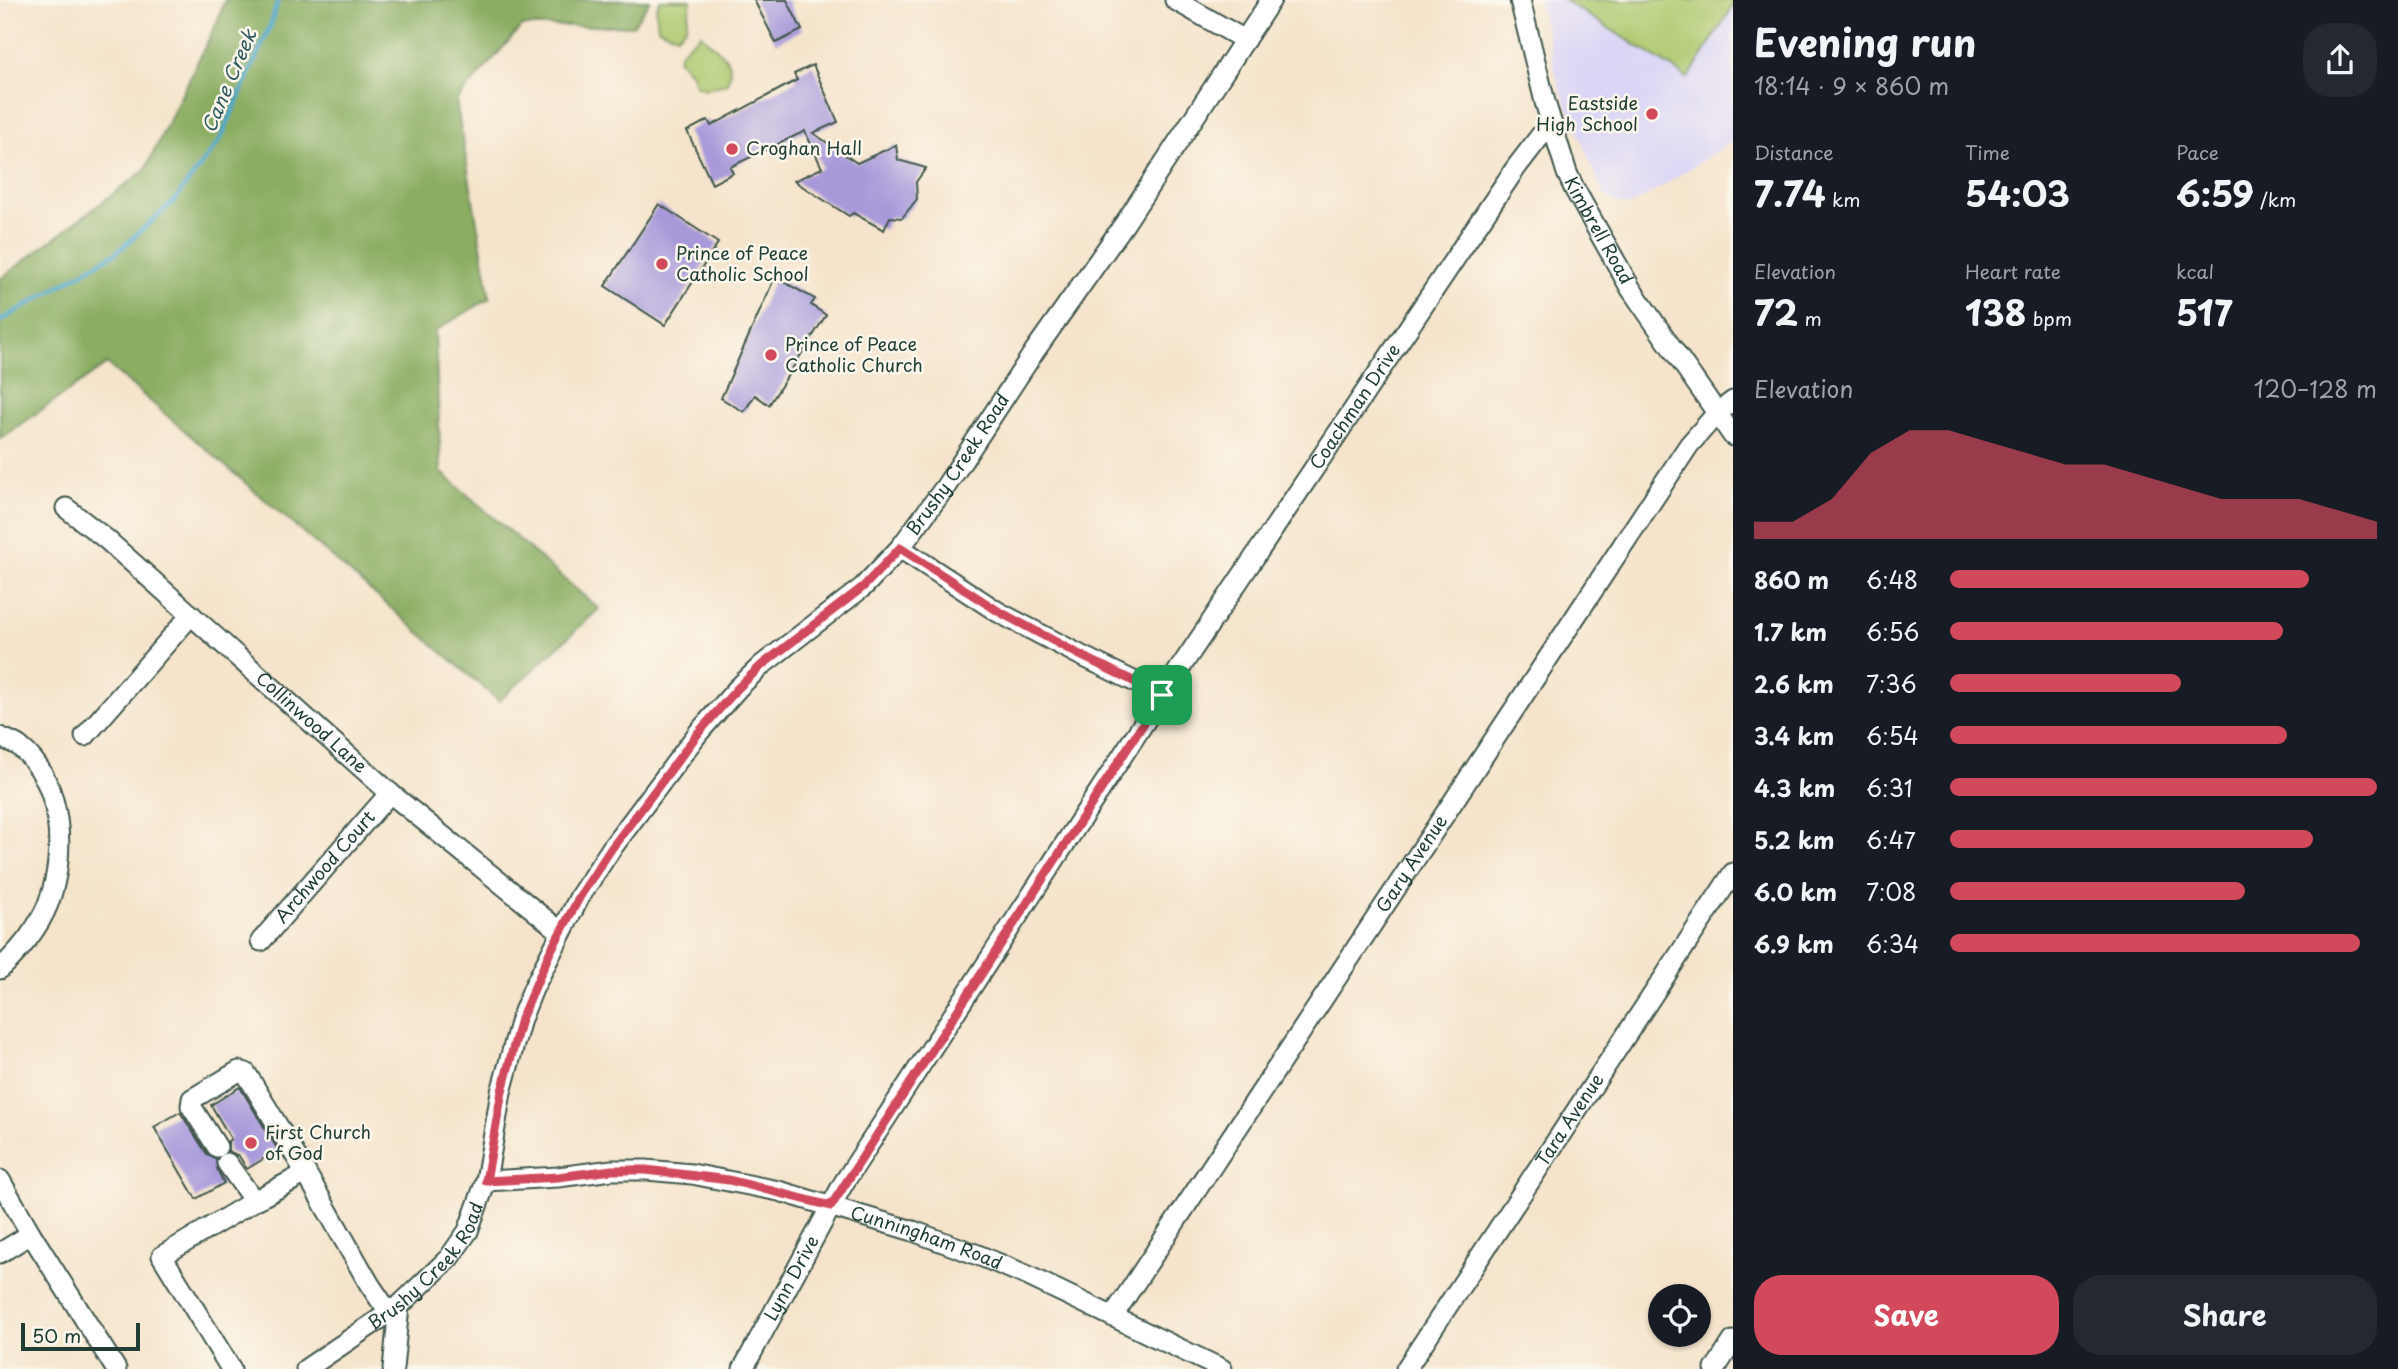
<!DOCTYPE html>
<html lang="en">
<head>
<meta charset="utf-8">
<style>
  body { margin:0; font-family:"Playpen Sans",sans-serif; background:#242831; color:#f1f3f6; height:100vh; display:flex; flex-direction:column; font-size:26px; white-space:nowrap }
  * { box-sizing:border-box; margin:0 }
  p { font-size:23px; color:#9ea1a6 }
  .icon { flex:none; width:38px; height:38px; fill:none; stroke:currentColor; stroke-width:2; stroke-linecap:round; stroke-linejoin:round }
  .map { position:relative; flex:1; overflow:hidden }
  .drawer { display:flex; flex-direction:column; background:#171b24; width:665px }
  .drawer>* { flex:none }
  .fabs { position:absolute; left:1648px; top:1284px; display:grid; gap:14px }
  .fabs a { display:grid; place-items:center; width:63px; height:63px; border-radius:50%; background:#171b24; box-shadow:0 2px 5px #0004; font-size:35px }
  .scale { position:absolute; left:21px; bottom:18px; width:119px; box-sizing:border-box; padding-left:7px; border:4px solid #1f3d34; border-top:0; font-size:19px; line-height:24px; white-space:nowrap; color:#1f3d34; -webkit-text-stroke:5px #fbf7ec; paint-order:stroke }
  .pin { position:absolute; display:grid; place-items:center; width:60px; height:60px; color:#fff; margin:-30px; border-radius:14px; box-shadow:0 4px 10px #0006 }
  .round { display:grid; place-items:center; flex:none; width:74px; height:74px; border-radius:28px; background:#242831 }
  .head { display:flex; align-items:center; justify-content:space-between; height:119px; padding:0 21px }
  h1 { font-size:38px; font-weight:700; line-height:52px }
  .metrics { display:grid; grid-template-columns:repeat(3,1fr); gap:10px; height:119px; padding:7px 21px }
  .metrics div { display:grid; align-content:center }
  .metrics b { font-size:35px; font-weight:700 }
  .metrics small { font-size:19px; font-weight:400 }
  .metrics p { font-size:19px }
  .chart { height:196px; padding:14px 21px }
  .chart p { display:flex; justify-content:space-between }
  .chart svg { width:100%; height:126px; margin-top:7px; fill:#d1495b; opacity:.7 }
  .action { display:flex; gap:14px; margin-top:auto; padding:14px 21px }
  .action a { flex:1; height:80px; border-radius:28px; background:#d1495b; color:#fff; font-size:28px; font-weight:700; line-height:80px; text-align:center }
  .action a+a { background:#242831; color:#f1f3f6 }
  ul { padding:0 21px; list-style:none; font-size:23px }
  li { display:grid; grid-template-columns:112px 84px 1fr; align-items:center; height:52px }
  li i { height:18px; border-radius:9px; background:#d1495b }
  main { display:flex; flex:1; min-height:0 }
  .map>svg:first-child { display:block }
</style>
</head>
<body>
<main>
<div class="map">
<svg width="1733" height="1369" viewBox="0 0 1733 1369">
  <rect width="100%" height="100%" fill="#fbf7ec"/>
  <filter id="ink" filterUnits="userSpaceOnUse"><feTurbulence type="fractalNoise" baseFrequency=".0143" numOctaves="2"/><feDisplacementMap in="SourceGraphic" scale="14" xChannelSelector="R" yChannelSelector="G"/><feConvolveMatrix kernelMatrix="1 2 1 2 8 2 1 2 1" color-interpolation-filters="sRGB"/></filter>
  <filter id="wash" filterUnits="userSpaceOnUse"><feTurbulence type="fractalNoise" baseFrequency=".00686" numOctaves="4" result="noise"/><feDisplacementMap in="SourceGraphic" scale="28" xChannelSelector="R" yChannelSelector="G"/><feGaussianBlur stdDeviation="1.57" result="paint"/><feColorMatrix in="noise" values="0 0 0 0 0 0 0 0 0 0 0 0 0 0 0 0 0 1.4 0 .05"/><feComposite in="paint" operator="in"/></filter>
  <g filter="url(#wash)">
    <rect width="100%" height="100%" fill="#f5e4cb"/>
    <path fill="#dcd6f6" d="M1539,0H1733V141L1631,206L1616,203L1604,195L1559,87Z"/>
    <path fill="#afc96f" stroke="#678352" stroke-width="2" d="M660,0H691L686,27L677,36L658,28L656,10Z
      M1564,0H1733V6L1688,78Z
      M701,34C716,50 740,61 726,84L706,89L695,85L692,74L678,59L682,50Z"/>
    <path fill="#8bad62" stroke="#55754b" stroke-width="2" d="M225,0H650L633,26H522L456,101L490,298L435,331L441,472L599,609L499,701L107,364L0,439V279L145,170L217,22Z"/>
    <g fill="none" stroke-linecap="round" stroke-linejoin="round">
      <path stroke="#4ca6ca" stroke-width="4.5" d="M0,321L117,252L173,202L220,140L271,24L278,0"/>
    </g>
    <g id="blocks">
      <path fill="#a89ada" d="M754,0H787L802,30L776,43Z
        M813,65L838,122L813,133L857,163L896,145L898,160L926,168L916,182L917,199L902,218L890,217L884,230L853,213L849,216L794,181L822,168L805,131L730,167L733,173L712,184L687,131L708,120L711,126L797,80L794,74Z
        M659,204L718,243L665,325L605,286Z
        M775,277L815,299L811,305L826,315L769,405L755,395L744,412L721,398Z
        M240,1087L278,1150L247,1169L239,1156L228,1151V1141L231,1139L211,1105Z
        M180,1112L207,1154L216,1159L217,1169L224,1183L196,1199L154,1127Z"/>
    </g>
  </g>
  <g filter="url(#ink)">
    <use href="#blocks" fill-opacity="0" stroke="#3f564b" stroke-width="2"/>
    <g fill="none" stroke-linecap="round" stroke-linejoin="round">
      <g stroke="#3f564b" stroke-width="23">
        <g id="minor">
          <path d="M1175,0L1245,40"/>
          <path id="s1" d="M1520,0L1545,102L1567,173L1575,190L1631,289L1733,436"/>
          <path id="s2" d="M66,508L106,539L390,793L561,932"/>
          <path d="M900,548L998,612L1080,655L1162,695"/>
          <path d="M85,736L191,615"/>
          <path d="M0,737C6,740 14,742 20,747C63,782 67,855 48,904C39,927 19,952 0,969"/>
          <path id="s3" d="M261,941L390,793"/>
          <path d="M217,1147L191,1106L192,1099L239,1071L246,1073L306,1173L254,1201L162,1256L231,1369"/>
          <path d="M227,1163L254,1201"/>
          <path d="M306,1173L370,1285L389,1313"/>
          <path d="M0,1180L31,1234L116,1369"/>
          <path id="s4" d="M486,1181L558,1177L612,1170H646L692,1174L779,1191L913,1231L978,1255L1026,1275L1222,1369"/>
          <path d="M0,1253L31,1234"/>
          <path id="s5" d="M1113,1316L1689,445L1717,413L1733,401"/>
          <path id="s6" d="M306,1369L399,1306L449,1258L468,1231L486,1181L501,1092L521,1019L533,989L580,896L611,849L699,732L738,688L762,665L863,587L900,548L946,486L1034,352L1125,223L1271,0"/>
          <path d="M393,1369L399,1306"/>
          <path id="s7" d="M743,1369L843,1184L1162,695L1515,169L1551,122"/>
          <path id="s8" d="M1406,1369L1733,873"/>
          <path d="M1715,1369L1733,1341"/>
        </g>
      </g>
      <use href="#minor" stroke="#fff" stroke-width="19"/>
    </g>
  </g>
  <g fill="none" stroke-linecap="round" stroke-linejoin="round" filter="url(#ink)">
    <g stroke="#fff" stroke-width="14">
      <path id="route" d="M900,548L998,611L1080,655L1162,695L831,1206L729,1180L646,1170H612L558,1177L486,1181L502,1091L521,1019L550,952L580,896L611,849L699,732L738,688L762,665L863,587Z"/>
    </g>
    <use href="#route" stroke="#d1495b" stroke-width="9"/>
  </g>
  <g fill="#d1495b" stroke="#fbf7ec" stroke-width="2.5">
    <circle cx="1652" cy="114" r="7"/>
    <circle cx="732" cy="149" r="7"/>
    <circle cx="662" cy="264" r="7"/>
    <circle cx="771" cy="355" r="7"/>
    <circle cx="251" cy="1143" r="7"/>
  </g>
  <g text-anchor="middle" stroke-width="5" stroke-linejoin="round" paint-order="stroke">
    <g font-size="18" fill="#1f3d34" stroke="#fbf7ec" text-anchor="start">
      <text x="1638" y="110" text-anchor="end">Eastside<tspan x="1638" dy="21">High School</tspan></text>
      <text x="746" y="155">Croghan Hall</text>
      <text x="676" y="260">Prince of Peace<tspan x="676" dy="21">Catholic School</tspan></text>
      <text x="785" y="351">Prince of Peace<tspan x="785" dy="21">Catholic Church</tspan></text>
      <text x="265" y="1139">First Church<tspan x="265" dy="21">of God</tspan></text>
    </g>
    <g font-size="18" fill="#1f3d34" stroke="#fbf7ec">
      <text dy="6" stroke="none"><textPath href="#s1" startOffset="245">Kimbrell Road</textPath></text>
      <text dy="6" stroke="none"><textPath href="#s7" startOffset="1141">Coachman Drive</textPath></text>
      <text dy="6" stroke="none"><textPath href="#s6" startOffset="1148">Brushy Creek Road</textPath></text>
      <text dy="6" stroke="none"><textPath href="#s2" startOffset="326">Collinwood Lane</textPath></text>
      <text dy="6" stroke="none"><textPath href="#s5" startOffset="542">Gary Avenue</textPath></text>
      <text dy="6" stroke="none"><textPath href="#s3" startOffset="98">Archwood Court</textPath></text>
      <text dy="6" stroke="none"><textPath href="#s8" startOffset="298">Tara Avenue</textPath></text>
      <text dy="6" stroke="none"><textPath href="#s4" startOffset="450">Cunningham Road</textPath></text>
      <text dy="6" stroke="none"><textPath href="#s6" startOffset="161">Brushy Creek Road</textPath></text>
      <text dy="6" stroke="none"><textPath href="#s7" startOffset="103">Lynn Drive</textPath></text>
    </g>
    <g font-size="19" font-style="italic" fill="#2c5c61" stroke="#fbf7ec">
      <text transform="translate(229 81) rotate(-67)" y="7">Cane Creek</text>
    </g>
  </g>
</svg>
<div class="fabs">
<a><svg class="icon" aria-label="locate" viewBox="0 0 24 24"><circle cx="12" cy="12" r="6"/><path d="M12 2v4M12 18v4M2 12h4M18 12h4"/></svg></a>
</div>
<div class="scale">50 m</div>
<div class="pin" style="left:1162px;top:695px;background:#1e9e55"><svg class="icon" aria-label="arrive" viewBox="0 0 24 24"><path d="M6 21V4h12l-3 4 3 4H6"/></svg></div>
</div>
<section class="drawer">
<div class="head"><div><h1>Evening run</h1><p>18:14 · 9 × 860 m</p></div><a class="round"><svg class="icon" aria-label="share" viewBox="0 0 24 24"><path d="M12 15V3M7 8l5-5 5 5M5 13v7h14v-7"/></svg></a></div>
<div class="metrics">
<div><p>Distance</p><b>7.74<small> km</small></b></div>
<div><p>Time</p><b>54:03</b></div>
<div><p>Pace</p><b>6:59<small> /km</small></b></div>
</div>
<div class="metrics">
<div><p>Elevation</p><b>72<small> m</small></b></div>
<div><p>Heart rate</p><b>138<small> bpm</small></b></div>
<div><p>kcal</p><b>517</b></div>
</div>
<div class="chart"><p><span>Elevation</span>120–128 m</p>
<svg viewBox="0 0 160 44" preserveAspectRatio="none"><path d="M0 44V38L10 38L20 30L30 14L40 6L50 6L60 10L70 14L80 18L90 18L100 22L110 26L120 30L130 30L140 30L150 34L160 38V44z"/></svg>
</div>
<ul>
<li><b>860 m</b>6:48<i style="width:84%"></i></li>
<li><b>1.7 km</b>6:56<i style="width:78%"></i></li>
<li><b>2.6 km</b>7:36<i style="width:54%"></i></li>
<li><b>3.4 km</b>6:54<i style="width:79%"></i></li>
<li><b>4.3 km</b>6:31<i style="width:100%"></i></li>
<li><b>5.2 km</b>6:47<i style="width:85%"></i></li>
<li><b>6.0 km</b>7:08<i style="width:69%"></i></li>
<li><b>6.9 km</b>6:34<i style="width:96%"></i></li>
</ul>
<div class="action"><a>Save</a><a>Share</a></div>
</section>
</main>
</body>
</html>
